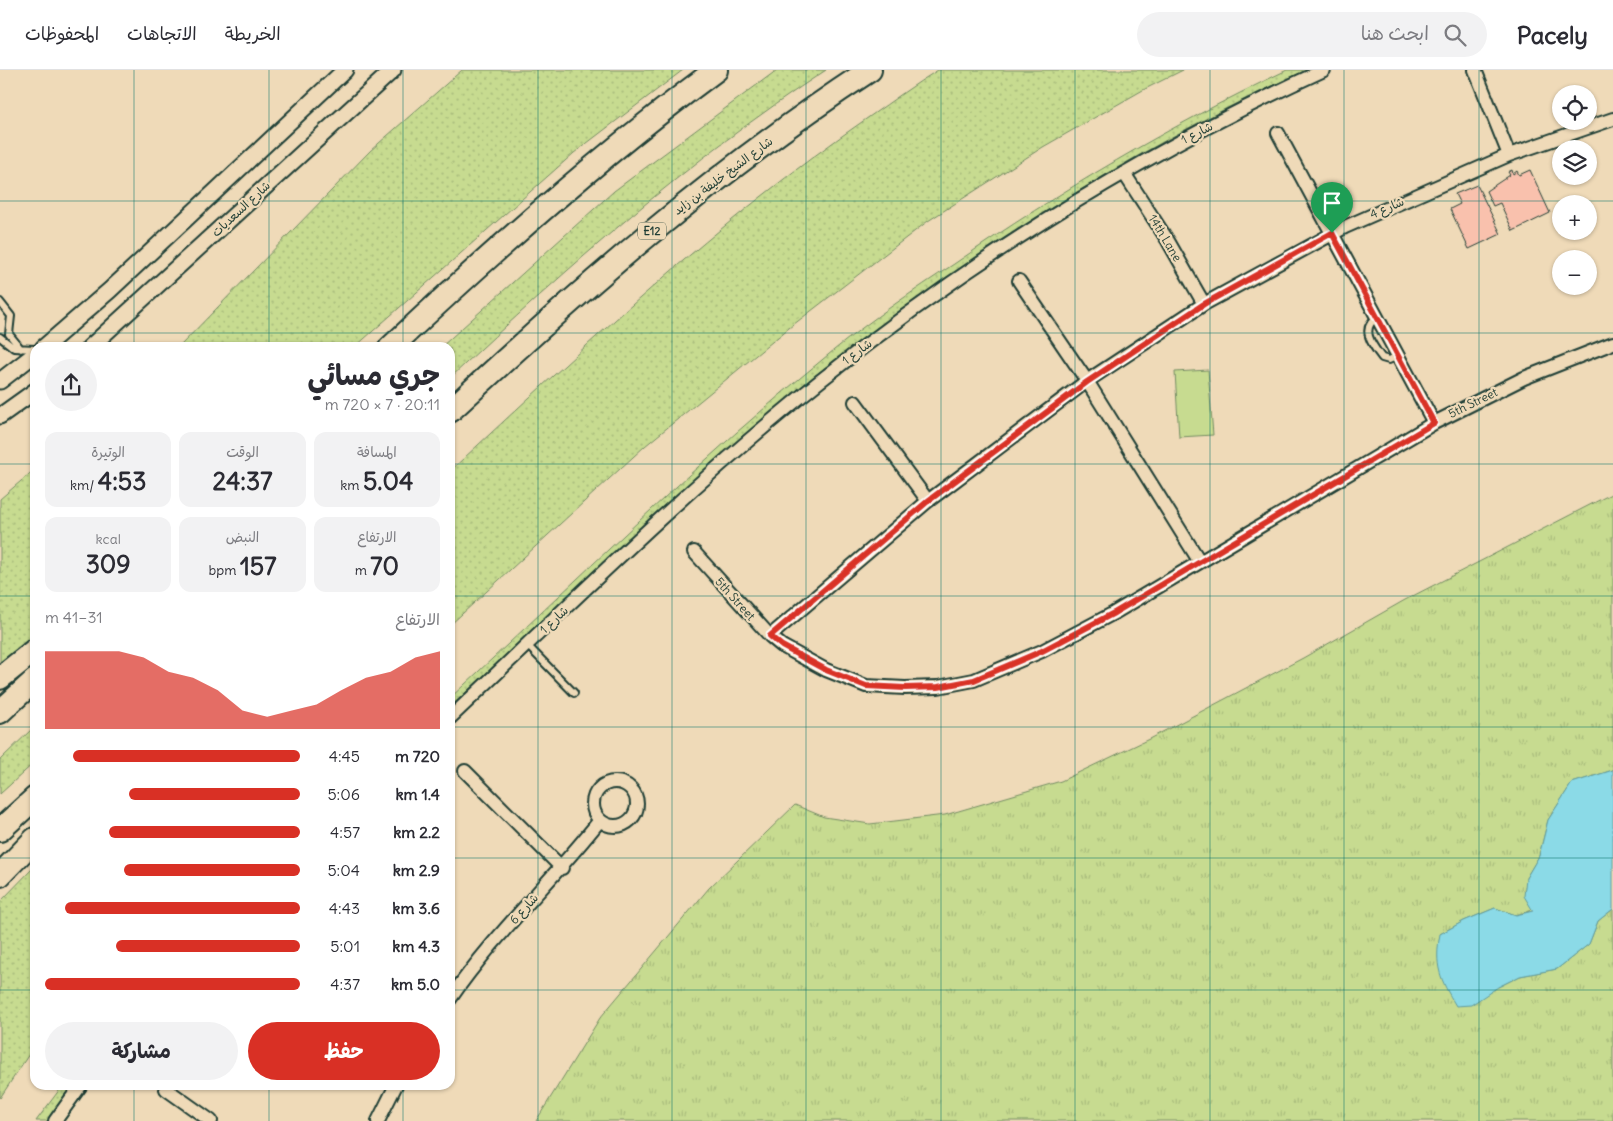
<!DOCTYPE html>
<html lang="ar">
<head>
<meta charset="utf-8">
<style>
  body { margin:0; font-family:Delius,"Playpen Sans Arabic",sans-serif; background:#f2f2f3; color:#2b2b33; direction:rtl; height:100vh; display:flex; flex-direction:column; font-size:19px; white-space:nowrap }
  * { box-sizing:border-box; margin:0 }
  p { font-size:16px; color:#7c7c81 }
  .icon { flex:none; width:28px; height:28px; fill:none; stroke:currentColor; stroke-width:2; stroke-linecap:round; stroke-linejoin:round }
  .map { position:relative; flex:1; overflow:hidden; direction:ltr }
  .sheet { position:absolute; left:30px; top:272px; width:425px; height:748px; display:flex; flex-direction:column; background:#fff; border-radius:15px; box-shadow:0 1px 4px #0004; direction:rtl }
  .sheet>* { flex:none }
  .tools { position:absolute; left:1552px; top:15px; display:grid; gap:10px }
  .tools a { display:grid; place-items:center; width:45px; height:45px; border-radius:50%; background:#fff; box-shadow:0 1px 4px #0004; font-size:25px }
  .pin { position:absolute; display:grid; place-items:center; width:42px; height:42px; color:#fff; margin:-51px -21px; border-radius:50% 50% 50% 0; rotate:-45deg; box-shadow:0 0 5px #0007 }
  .pin .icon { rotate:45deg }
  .round { display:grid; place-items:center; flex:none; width:52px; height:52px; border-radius:26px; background:#f2f2f3 }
  .headline { display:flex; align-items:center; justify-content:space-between; height:85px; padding:0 15px }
  h1 { font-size:28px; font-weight:700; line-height:38px }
  .stats { display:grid; grid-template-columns:repeat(3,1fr); gap:8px; height:85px; padding:5px 15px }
  .stats div { display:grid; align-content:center; border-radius:12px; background:#f2f2f3; text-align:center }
  .stats b { font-size:25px; font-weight:700 }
  .stats small { font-size:14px; font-weight:400 }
  .stats p { font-size:14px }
  .chart { height:140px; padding:10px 15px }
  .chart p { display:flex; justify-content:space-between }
  .chart svg { width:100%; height:90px; margin-top:5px; fill:#d93025; opacity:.7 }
  .primary-button { display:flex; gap:10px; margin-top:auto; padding:10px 15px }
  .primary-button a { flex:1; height:58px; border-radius:30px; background:#d93025; color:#fff; font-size:20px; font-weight:700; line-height:58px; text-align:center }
  .primary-button a+a { background:#f2f2f3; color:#2b2b33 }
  ul { padding:0 15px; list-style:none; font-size:16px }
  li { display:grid; grid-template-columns:80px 60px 1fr; align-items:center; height:38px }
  li i { height:12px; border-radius:6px; background:#d93025 }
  header { display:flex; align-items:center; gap:30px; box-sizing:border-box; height:70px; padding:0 25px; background:#fff; border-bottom:1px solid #e1e1e2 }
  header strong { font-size:24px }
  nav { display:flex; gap:28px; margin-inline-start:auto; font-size:18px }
  .search { width:350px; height:45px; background:#f2f2f3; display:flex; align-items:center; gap:12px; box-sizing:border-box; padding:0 18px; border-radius:28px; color:#7c7c81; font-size:19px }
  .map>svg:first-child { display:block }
</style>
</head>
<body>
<header>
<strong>Pacely</strong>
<div class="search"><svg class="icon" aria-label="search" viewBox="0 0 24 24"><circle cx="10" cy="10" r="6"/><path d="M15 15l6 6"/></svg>ابحث هنا</div>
<nav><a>الخريطة</a><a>الاتجاهات</a><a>المحفوظات</a></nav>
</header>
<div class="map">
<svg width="1613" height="1051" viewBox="0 0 1613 1051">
  <defs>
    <pattern id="grass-tufts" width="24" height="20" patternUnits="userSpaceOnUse" patternTransform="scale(1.25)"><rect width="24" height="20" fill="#c7db90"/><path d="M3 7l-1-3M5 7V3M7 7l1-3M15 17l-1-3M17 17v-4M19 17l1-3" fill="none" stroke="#aabd7d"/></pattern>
    <pattern id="garden-dots" width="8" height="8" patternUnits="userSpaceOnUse" patternTransform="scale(1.25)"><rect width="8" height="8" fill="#c7db90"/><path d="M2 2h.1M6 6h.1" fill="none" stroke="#aabd7d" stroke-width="1.8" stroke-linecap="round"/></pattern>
  </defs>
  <rect width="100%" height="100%" fill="#efdab8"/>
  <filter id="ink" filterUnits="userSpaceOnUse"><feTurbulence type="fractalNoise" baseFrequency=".02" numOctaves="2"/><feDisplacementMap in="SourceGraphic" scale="10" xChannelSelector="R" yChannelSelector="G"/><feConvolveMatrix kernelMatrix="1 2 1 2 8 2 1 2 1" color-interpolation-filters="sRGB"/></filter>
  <g filter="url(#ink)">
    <path fill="url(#grass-tufts)" stroke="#738c62" d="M1613,423V700L1572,713L1548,750L1539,786L1526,808L1533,840L1516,845L1495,838L1464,851L1440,864L1498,917L1520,906L1557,899L1589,874L1598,851L1613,839V1051H536L600,948L709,818L795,735L824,747L870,754L945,745L1061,711L1149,669L1303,588L1405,530Z"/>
    <path fill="url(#garden-dots)" stroke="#738c62" d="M462,0H683L574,83L355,277H179L370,81Z
      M777,0H826C690,89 568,197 450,308V278L441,277L614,121Z
      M938,0H1183L1143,20L1043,77L928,151L789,258L645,376L450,555V401C584,277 718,151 869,47C892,31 915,14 938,0Z
      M1287,0H1307C1159,66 1020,152 891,249C865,268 838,287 813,307C687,411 570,527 450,637V628C577,511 699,389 834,280C872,249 913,221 954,194C1060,121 1171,55 1287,0Z
      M35,399V575L0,604V429Z
      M35,656V692L0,724V690Z
      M35,796V975L0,1028V832Z
      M63,1015H73L47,1051H36Z"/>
    <path fill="#c7db90" stroke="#738c62" d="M1208,300L1213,365L1179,367L1175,302Z"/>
    <path fill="#8bdae7" stroke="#609b9f" d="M1613,700V839L1598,851L1589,874L1557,899L1520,906L1498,917L1471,935L1456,936C1440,909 1434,896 1440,864L1464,851L1495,838L1516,845L1533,841L1524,826L1526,808L1539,786L1548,750L1572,713Z"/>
    <path fill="#f9c1ad" stroke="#1f3d34" d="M1512,100L1513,104L1517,101L1519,105L1530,100L1550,143L1513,161L1500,133L1493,136L1486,121L1510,105L1508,102Z
      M1477,115L1501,164L1469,179L1450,139L1460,134L1455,124Z"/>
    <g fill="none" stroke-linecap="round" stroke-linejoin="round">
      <g stroke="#1f3d34" stroke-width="10">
        <path id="service" d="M0,232L11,246L9,264L21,279
          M1378,247C1359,258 1372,275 1382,288L1389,290L1398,286
          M0,267L14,278L35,279
          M527,575L574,623"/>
      </g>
      <g stroke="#1f3d34" stroke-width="16">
        <path id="minor" d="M1475,0L1509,85
          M1278,63L1434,353
          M1124,103L1168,171L1204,234
          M1019,211L1087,311L1200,492
          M855,332L928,431
          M694,482L770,566L782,576L826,600L866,616L905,618L938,617L974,610L1042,581L1114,543L1434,353L1524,308L1613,273
          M770,566L928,431L1087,311L1204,234L1345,157L1509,85L1613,49
          M450,648C571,533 690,415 820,311C975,187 1144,82 1324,0
          M465,701L562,798
          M593 734a22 22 0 1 1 44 0a22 22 0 1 1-44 0Z
          M450,929C494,865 552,811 600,750
          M166,1019L211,1051
          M55,1051L81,1015
          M378,1051L396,1015"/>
      </g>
      <g stroke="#1f3d34" stroke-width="19">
        <path id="tertiary" d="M43,278L110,220L345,0
          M89,278L393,0
          M0,311L35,284
          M0,346L35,321"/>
      </g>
      <g stroke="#1f3d34" stroke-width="26">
        <path id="motorway" d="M390,278C494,180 601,85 716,0
          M450,341C582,218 718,99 870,0
          M0,608L35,580
          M0,642L35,610
          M0,760L35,728
          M0,805L35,769"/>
      </g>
      <use href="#service" stroke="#efdab8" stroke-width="6"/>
      <use href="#minor" stroke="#efdab8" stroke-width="12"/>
      <use href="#tertiary" stroke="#efdab8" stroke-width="15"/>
      <use href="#motorway" stroke="#efdab8" stroke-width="22"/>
    </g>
  </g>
  <g fill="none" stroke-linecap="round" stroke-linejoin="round" filter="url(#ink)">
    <g stroke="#fff" stroke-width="10">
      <path id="route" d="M1332,163L1434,353L1114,543L1042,581L974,610L938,617L905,618L866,616L826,600L782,576L770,566L928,431L1087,312L1204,234Z"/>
    </g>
    <use href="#route" stroke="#d93025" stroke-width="6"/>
  </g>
  <path fill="none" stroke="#0f766e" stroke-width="1" stroke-opacity="0.55" d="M134,0V278M269,0V278M403,0V278M538,0V1051M672,0V1051M806,0V1051M941,0V1051M1075,0V1051M1210,0V1051M1344,0V1051M1479,0V1051M0,131H1613M0,263H1613M0,394H35M450,394H1613M0,526H35M450,526H1613M0,657H35M450,657H1613M0,788H35M450,788H1613M0,920H35M450,920H1613M134,1015V1051M269,1015V1051M403,1015V1051"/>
  <g text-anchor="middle" stroke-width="4.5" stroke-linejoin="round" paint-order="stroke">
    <rect fill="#efdab8" stroke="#5d6c5c" stroke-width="1" x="638" y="152.5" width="28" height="17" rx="4"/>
    <g font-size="11" font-weight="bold" fill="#1f3d34">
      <text x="652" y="165">E12</text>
    </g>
    <g font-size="12" fill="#1f3d34" stroke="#efdab8">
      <text transform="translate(1197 63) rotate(-27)" y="4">شارع 1</text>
      <text transform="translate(723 106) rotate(-37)" y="4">شارع الشيخ خليفة بن زايد</text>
      <text transform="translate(1387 138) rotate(-24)" y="4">شارع 4</text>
      <text transform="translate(241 139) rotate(-43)" y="4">شارع السعديات</text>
      <text transform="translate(1165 168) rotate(59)" y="4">14th Lane</text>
      <text transform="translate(857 282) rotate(-37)" y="4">شارع 1</text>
      <text transform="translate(1473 333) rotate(-26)" y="4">5th Street</text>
      <text transform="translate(735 529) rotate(48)" y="4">5th Street</text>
      <text transform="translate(554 550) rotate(-43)" y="4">شارع 1</text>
      <text transform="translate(524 839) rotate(-48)" y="4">شارع 6</text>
    </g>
  </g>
</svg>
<div class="tools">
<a><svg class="icon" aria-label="locate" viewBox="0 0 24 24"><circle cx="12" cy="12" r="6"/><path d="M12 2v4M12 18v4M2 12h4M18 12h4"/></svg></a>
<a><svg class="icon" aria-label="layers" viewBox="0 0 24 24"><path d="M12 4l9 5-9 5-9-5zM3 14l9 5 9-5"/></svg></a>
<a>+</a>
<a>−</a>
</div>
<div class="pin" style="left:1332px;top:163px;background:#1e9e55"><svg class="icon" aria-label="arrive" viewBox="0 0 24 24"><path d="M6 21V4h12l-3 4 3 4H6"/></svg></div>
<section class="sheet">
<div class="headline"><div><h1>جري مسائي</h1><p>20:11 · 7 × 720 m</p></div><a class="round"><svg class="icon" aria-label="share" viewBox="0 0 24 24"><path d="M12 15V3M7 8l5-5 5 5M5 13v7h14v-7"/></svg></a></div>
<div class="stats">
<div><p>المسافة</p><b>5.04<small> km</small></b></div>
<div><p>الوقت</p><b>24:37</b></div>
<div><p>الوتيرة</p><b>4:53<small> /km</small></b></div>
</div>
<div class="stats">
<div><p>الارتفاع</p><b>70<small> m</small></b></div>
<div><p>النبض</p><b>157<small> bpm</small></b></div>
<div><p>kcal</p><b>309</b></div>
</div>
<div class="chart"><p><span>الارتفاع</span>31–41 m</p>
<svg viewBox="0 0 160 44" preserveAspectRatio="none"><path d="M0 44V6L10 6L20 6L30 6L40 9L50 16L60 19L70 25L80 35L90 38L100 35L110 32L120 25L130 19L140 16L150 9L160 6V44z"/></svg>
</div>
<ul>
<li><b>720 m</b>4:45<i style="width:89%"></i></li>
<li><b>1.4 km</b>5:06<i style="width:67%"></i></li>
<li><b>2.2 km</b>4:57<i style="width:75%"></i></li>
<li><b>2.9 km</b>5:04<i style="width:69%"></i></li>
<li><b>3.6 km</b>4:43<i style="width:92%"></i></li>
<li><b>4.3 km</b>5:01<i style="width:72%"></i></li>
<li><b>5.0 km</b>4:37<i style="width:100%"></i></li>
</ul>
<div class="primary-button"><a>حفظ</a><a>مشاركة</a></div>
</section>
</div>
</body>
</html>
